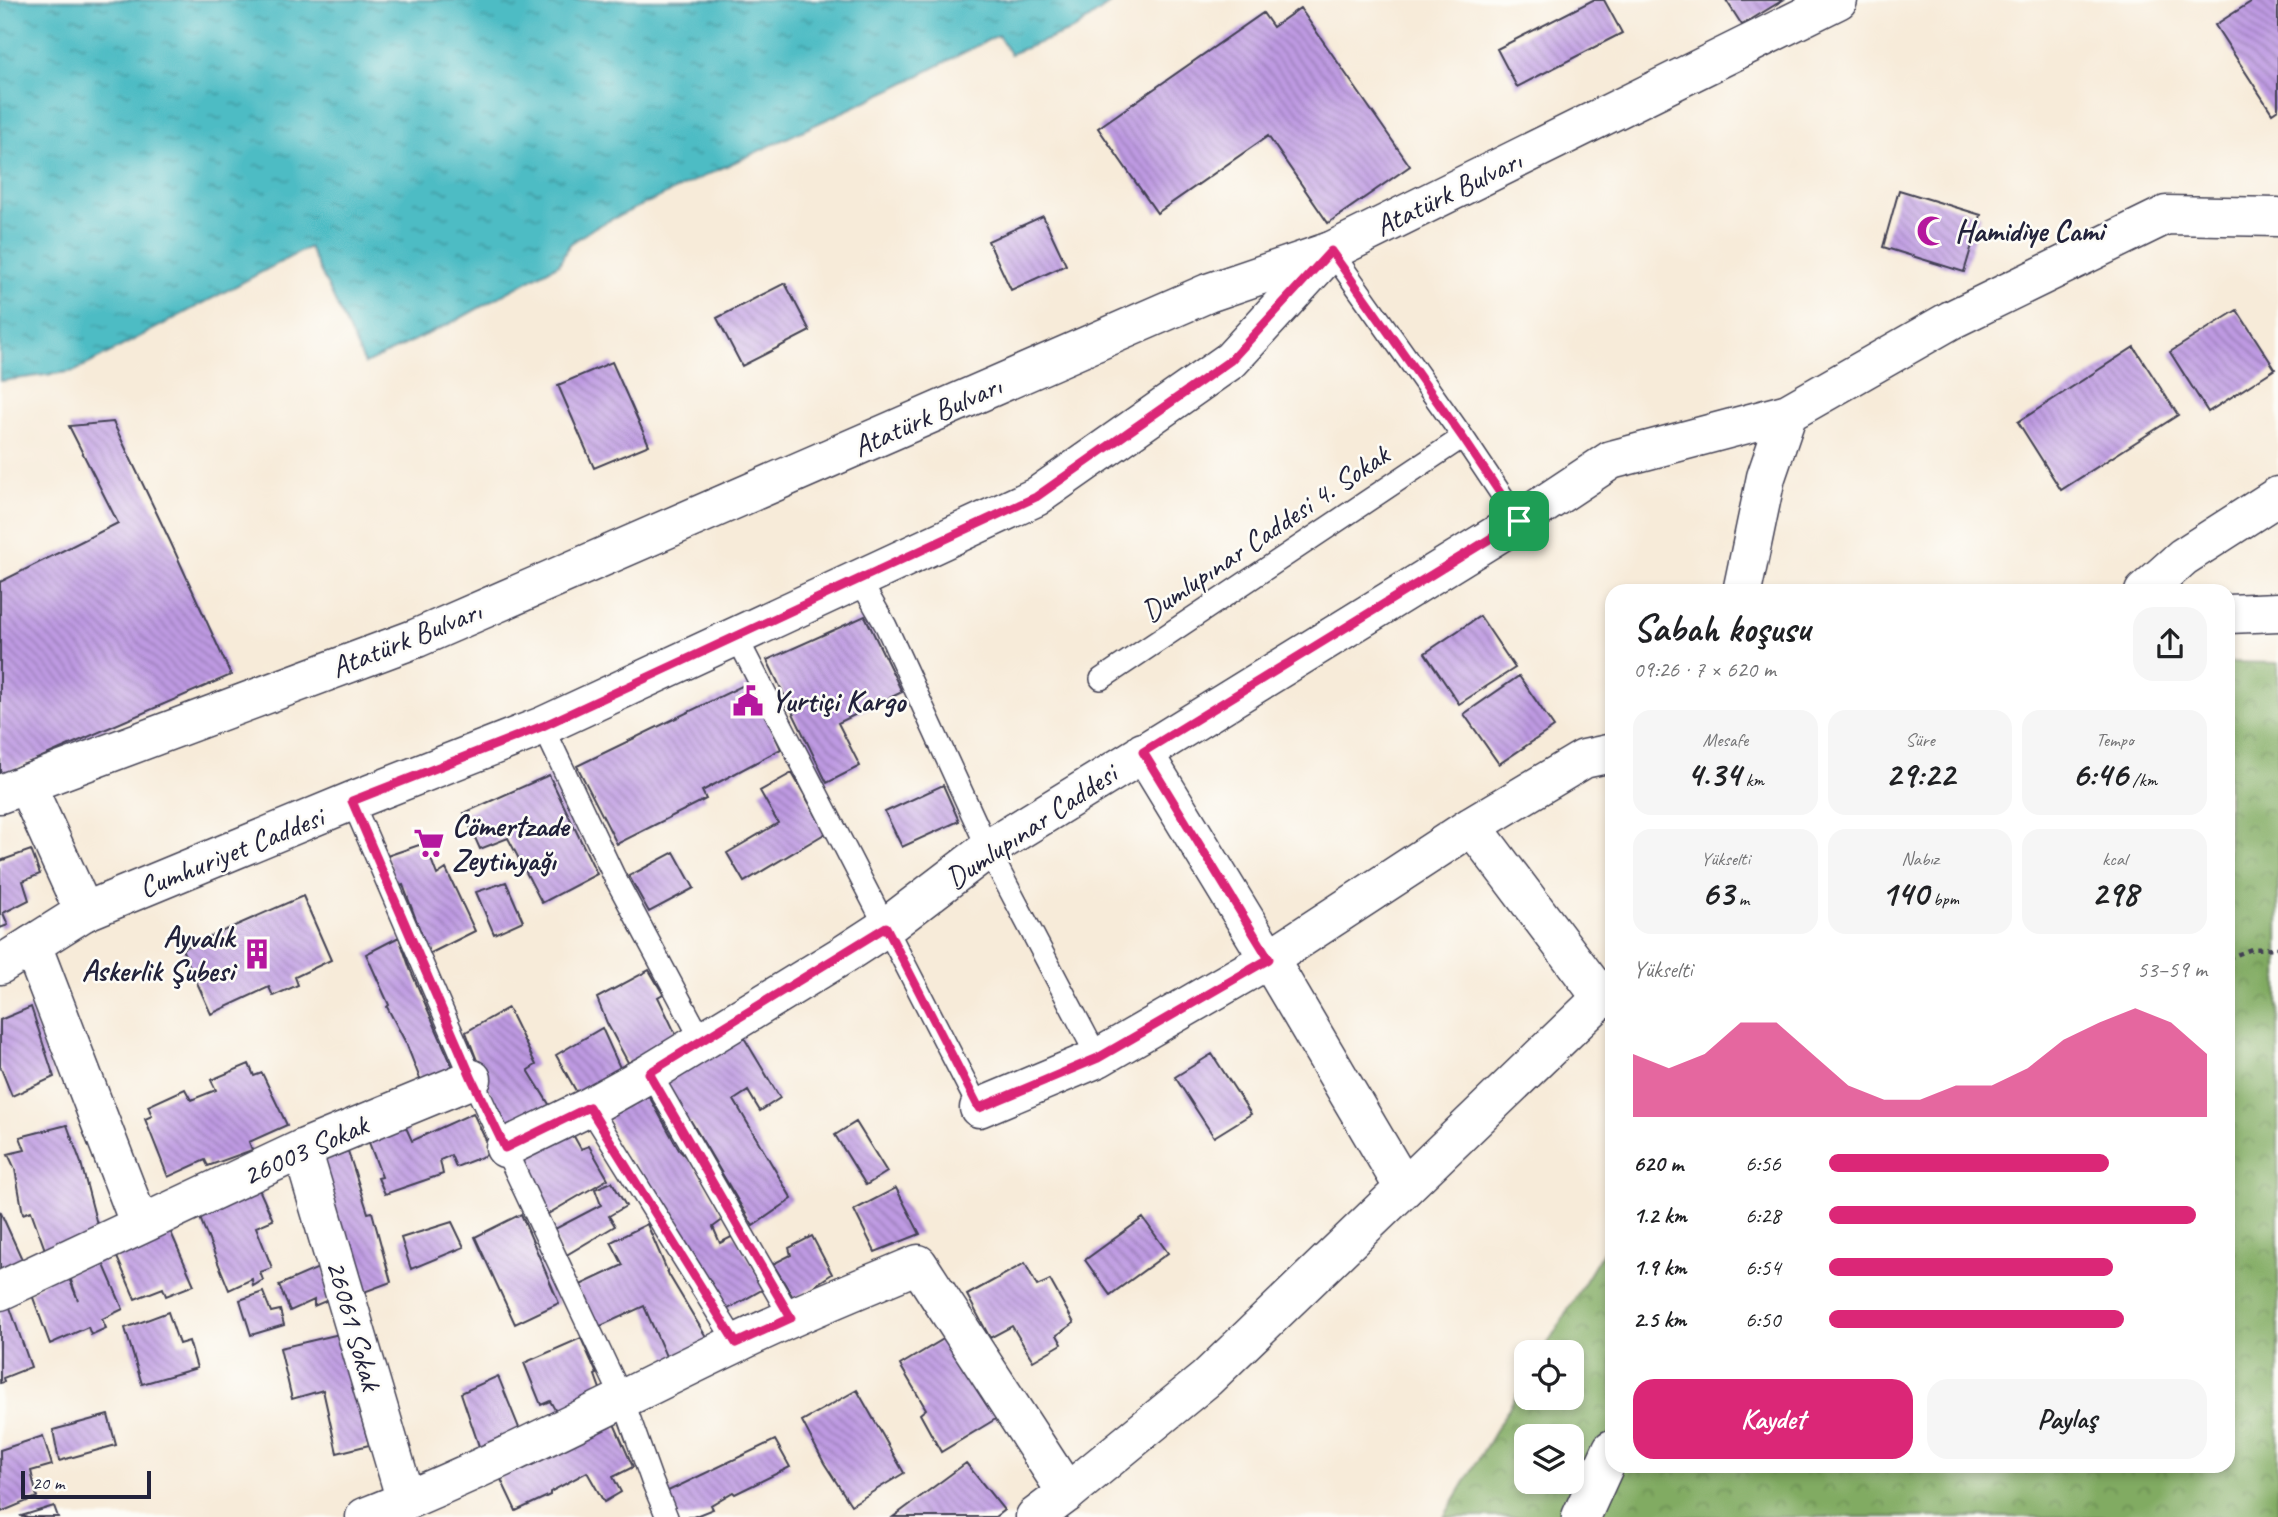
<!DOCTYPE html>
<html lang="tr">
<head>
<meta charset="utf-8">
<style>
  body { margin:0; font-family:Caveat,sans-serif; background:#f6f6f6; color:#202124; height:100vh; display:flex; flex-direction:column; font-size:26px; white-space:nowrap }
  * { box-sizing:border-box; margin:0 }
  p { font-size:23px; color:#757577 }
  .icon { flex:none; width:38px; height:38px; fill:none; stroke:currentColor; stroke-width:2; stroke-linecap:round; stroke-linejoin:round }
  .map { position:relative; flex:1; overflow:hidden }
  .details { position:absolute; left:1605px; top:584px; width:630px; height:889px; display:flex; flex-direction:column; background:#fff; border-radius:21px; box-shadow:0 4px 10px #0003 }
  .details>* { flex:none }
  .controls { position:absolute; left:1514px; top:1340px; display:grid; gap:14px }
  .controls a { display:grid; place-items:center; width:70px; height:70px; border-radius:14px; background:#fff; box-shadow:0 4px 10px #0003; font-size:35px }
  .scale { position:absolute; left:21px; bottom:18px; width:130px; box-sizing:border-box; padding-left:7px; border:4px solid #22223b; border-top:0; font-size:19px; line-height:24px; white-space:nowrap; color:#22223b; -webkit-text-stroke:5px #fdfcf7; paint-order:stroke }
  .pin { position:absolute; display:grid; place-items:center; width:60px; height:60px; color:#fff; margin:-30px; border-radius:14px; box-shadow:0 4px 10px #0006 }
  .round { display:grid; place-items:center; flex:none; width:74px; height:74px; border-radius:21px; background:#f6f6f6 }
  .summary { display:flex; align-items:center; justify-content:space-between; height:119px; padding:0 28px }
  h1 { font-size:38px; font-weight:700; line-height:52px }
  .metrics { display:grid; grid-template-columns:repeat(3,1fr); gap:10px; height:119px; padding:7px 28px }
  .metrics div { display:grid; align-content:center; border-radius:18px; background:#f6f6f6; text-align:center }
  .metrics b { font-size:35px; font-weight:700 }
  .metrics small { font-size:19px; font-weight:400 }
  .metrics p { font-size:19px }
  .chart { height:196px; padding:14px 28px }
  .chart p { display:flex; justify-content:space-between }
  .chart svg { width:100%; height:126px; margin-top:7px; fill:#db2777; opacity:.7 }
  .cta { display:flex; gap:14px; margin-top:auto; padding:14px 28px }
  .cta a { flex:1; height:80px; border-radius:21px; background:#db2777; color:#fff; font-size:28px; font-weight:700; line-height:80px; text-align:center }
  .cta a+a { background:#f6f6f6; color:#202124 }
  ul { padding:0 28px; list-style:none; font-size:23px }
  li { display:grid; grid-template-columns:112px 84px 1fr; align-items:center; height:52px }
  li i { height:18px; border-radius:9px; background:#db2777 }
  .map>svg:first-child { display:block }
</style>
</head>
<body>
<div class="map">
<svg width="2278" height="1517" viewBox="0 0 2278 1517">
  <defs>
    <pattern id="forest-crowns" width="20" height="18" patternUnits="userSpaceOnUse" patternTransform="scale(1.75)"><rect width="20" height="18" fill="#81ab62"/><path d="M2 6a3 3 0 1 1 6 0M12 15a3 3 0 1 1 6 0" fill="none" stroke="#698b52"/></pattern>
    <pattern id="water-ripples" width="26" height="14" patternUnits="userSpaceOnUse" patternTransform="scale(1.75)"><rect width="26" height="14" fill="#4dbcc4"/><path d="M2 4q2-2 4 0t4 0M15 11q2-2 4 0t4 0" fill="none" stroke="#4098a0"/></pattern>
    <pattern id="building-back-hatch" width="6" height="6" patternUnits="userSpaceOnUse" patternTransform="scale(1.75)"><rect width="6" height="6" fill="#be9ae2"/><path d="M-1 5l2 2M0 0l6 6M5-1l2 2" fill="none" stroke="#9a7db8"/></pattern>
  </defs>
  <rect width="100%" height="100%" fill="#fdfcf7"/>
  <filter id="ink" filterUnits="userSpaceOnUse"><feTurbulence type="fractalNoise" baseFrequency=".0143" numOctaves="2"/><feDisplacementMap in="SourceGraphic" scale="14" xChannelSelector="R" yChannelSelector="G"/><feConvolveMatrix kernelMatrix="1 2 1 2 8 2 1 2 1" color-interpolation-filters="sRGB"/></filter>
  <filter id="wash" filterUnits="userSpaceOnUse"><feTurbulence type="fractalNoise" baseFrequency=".00686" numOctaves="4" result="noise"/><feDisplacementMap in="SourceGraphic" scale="28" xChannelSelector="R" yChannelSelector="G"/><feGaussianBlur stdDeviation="1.57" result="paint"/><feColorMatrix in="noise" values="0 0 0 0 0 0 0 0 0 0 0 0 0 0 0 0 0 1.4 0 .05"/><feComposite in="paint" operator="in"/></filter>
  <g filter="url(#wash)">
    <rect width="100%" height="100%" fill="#f7ebd9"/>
    <path fill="url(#forest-crowns)" stroke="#52664e" stroke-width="2" fill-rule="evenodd" d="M2228,662L2278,663V1517H1444L1526,1379V1398H1572V1353H1542L1612,1237V1466H2228ZM1526,1437H1572V1482H1526Z"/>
    <path fill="url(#water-ripples)" stroke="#386f80" stroke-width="2" d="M0,0H1115L1075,29L1010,54L998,35L892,89L595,227L570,244L559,264L457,320L365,364L309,247L75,371L0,381Z"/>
    <g id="blocks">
      <path fill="url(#building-back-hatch)" d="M1593,0H1604L1622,33L1517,87L1497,49Z
        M1726,0H1783L1742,25Z
        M2254,0H2278V109L2272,113L2215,25Z
        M1300,8L1410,166L1328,223L1268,136L1157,213L1098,128L1263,13L1273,27Z
        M1899,190L1981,215L1964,272L1883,247Z
        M1043,216L1066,265L1011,290L988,241Z
        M785,283L810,331L742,366L717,318Z
        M2237,310L2275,369L2208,412L2170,352Z
        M2134,347L2178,415L2061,490L2018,422Z
        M612,362L649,445L594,468L558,385Z
        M113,422L170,541L231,675L0,775V582L118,523L69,426Z
        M865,616L902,692L838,723L860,766L827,783L767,660Z
        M1480,616L1515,668L1459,704L1425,653Z
        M1519,676L1554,727L1499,764L1464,714Z
        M750,682L781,749L702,791L706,799L617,844L577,766Z
        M792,773L826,833L744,882L727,853L778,823L760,791Z
        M549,775L597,874L542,903L508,838L480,849L464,813Z
        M943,785L959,821L902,847L885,812Z
        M425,843L437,875L446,869L475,931L429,954L403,885L397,887L387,856Z
        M31,850L40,874L23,881L29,900L3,913L8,925L0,928V861Z
        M674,852L694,888L649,912L629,876Z
        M506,882L523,921L494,934L476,892Z
        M303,896L331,960L295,977L298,985L273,996L269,987L211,1014L182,949Z
        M399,937L410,969L454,1070L422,1084L406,1043L387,1007L389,1005L366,954Z
        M649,970L663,994L658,997L680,1043L632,1070L607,1023L597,998Z
        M31,1007L54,1077L12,1096L0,1066V1020Z
        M508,1008L536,1065L528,1070L555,1114L513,1140L490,1094L466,1032Z
        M602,1028L622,1072L580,1098L556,1055Z
        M740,1031L780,1098L760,1111L748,1091L734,1100L792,1199L753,1226L691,1121L687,1125L660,1083Z
        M1212,1054L1251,1114L1214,1137L1175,1077Z
        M249,1064L254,1076L262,1073L287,1125L249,1142L252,1150L208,1166L205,1160L168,1177L145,1119L152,1116L148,1106L185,1089L191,1100L216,1090L211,1080Z
        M646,1091L679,1150L686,1157L688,1156L724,1219L713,1227L720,1243L735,1235L765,1288L721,1313L608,1117Z
        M473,1113L492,1153L456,1167L451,1155L440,1160L443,1174L385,1194L378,1178L382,1177L367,1137L404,1123L412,1141Z
        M856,1122L887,1172L866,1185L835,1135Z
        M67,1125L81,1163L99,1232L48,1258L31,1211L23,1214L15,1169L8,1154L25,1150L20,1137Z
        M571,1131L581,1149L589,1146L608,1179L541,1218L518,1161Z
        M348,1151L368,1213L372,1212L391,1282L356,1295L314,1164Z
        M612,1182L626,1206L609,1216L615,1226L563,1257L553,1230L601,1205L595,1189Z
        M258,1187L273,1220L256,1227L272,1268L260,1272L263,1280L253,1286L252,1279L229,1290L198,1213Z
        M896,1188L920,1234L875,1252L854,1210Z
        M0,1211L26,1268L0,1277Z
        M521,1214L559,1303L515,1324L475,1237Z
        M1143,1218L1168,1253L1110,1295L1085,1260Z
        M166,1221L194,1285L166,1296L163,1288L135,1299L113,1248Z
        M452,1222L464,1247L411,1269L401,1238Z
        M647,1224L669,1275L714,1350L672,1370L644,1306L594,1329L576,1287L623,1265L611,1242Z
        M812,1236L832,1274L794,1299L773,1264L791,1255L789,1248Z
        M101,1258L123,1309L102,1319L106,1328L91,1335L88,1327L50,1344L31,1292L64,1266L78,1300L68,1272Z
        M1025,1263L1037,1286L1050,1280L1074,1323L1057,1335L1062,1344L1033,1361L1012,1326L990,1338L967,1295Z
        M323,1266L333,1298L314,1306V1300L290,1311L279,1285Z
        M263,1292L271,1312L280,1310L284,1325L251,1335L240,1300Z
        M7,1299L31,1367L3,1378L4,1382L0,1383V1303Z
        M168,1312L179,1344L189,1341L197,1368L142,1384L125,1328Z
        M348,1332L351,1379L369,1445L337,1453L323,1390L292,1399L280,1348Z
        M952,1334L999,1417L941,1452L920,1414L926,1409L900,1365Z
        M581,1338L597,1374L595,1375L604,1400L559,1417L550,1401L541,1405L524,1363Z
        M498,1376L521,1433L481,1452L461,1393Z
        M857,1390L904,1473L851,1505L824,1463L802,1421Z
        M108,1415L116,1445L59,1461L53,1430Z
        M612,1419L633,1467L613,1477L621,1492L604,1502L587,1472L550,1492V1495L516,1511L497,1471Z
        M43,1436L52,1465L31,1471L37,1497L1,1512L0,1450Z
        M775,1440L790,1467L735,1494L733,1492L711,1505L713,1509L693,1517H678L666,1492Z
        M966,1463L1004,1510L995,1517H893Z
        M54,1506L58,1517H22L21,1516Z"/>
    </g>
  </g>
  <g filter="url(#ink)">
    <use href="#blocks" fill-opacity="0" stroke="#424053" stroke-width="2"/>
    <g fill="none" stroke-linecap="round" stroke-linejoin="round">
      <g stroke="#424053" stroke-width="24">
        <path id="lane" d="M1331,251L1463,437L1519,521
          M859,579L886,626L988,849L1098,1058
          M736,636L979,1108
          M1101,679L1463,437
          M543,726L614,876L702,1041
          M352,801L472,1079L623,1400L652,1481L667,1517
          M650,1073L791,1318
          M589,1107L736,1343"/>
      </g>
      <g stroke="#424053" stroke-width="41">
        <path id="street" d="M1742,592L1766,477L1788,413
          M2144,592L2183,557L2278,496
          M1143,752L1269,959L1404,1188
          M26,784L84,912
          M1472,826L1601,997
          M32,945L140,1225
          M979,1108L1098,1058L1269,959L1472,826L1584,759L1612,753
          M505,1148L589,1107L650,1073L843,955L886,927L988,849L1519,521L1611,460L1788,413L1951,320L2166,215L2278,217
          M302,1149L406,1501
          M0,1291L302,1149L472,1079
          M365,1517C493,1467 614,1402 737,1343C796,1314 857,1290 918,1264L1067,1493"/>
      </g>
      <g stroke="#424053" stroke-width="41">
        <path id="secondary" d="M2228,614L2278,612
          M0,965L84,912L352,801L543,726L1036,497L1231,360L1331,251
          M1035,1517L1067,1493L1206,1379L1612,988
          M1581,1517L1612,1449"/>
      </g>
      <g stroke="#424053" stroke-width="41">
        <path id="primary" d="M0,794L417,638L1208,293L1331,251L1838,0"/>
      </g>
      <path stroke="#424053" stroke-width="4.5" stroke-dasharray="5 5" stroke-linecap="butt" d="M2228,958L2252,949L2278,948"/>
      <use href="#lane" stroke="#fff" stroke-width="21"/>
      <use href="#street" stroke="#fff" stroke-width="38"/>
      <use href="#secondary" stroke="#fff" stroke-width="38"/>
      <use href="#primary" stroke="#fff" stroke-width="38"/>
    </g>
  </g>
  <g fill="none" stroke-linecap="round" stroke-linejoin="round" filter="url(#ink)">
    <g stroke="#fff" stroke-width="14">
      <path id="route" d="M1331,251L1463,438L1519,521L1143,752L1269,959L1098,1058L979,1108L886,927L649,1073L791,1318L736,1343L589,1107L505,1148L472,1079L352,801L543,726L1036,497L1231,360Z"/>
    </g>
    <use href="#route" stroke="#db2777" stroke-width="9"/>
  </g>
  <defs>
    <g id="mosque-bare" transform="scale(2.415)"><path d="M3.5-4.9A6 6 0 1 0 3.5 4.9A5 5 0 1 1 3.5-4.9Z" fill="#b5179e" stroke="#fdfcf7" stroke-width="2.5" paint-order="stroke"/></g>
    <g id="civic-bare" transform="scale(2.415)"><path d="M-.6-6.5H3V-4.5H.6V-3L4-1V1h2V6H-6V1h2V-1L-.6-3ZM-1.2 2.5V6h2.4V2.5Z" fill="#b5179e" stroke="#fdfcf7" stroke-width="2.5" paint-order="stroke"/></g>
    <g id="supermarket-bare" transform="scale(2.415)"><path d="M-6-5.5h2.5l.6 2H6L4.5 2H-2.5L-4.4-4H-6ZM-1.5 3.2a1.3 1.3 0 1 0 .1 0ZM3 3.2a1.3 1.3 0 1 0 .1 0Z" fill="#b5179e" stroke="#fdfcf7" stroke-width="2.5" paint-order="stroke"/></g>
    <g id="building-bare" transform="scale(2.415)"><path d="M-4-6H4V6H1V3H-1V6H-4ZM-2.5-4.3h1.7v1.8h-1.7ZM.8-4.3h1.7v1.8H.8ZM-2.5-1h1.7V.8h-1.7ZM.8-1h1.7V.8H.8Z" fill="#b5179e" stroke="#fdfcf7" stroke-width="2.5" paint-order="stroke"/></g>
  </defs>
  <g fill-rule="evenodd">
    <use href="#mosque-bare" x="1932" y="231"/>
    <use href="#civic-bare" x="748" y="701"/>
    <use href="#supermarket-bare" x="429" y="843"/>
    <use href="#building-bare" x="257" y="954"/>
  </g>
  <g text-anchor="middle" stroke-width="5" stroke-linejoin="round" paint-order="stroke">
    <g font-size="30" fill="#22223b" stroke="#fdfcf7">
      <text transform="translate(1448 193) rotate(-26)" y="10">Atatürk Bulvarı</text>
      <text transform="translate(927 416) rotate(-24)" y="10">Atatürk Bulvarı</text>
      <text transform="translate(1265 533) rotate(-34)" y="10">Dumlupınar Caddesi 4. Sokak</text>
      <text transform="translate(406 639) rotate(-22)" y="10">Atatürk Bulvarı</text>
      <text transform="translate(1031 826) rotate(-34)" y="10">Dumlupınar Caddesi</text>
      <text transform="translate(231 852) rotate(-22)" y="10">Cumhuriyet Caddesi</text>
      <text transform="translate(305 1150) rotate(-24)" y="10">26003 Sokak</text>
      <text transform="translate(354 1325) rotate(74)" y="10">26061 Sokak</text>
    </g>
    <g font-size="30" font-weight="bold" fill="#22223b" stroke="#fdfcf7" text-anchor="start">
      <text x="1955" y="241">Hamidiye Cami</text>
      <text x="771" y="711">Yurtiçi Kargo</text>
      <text x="452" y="836">Cömertzade<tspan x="452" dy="34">Zeytinyağı</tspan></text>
      <text x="234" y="947" text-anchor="end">Ayvalık<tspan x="234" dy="34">Askerlik Şubesi</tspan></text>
    </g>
  </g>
</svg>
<div class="controls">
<a><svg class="icon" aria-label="locate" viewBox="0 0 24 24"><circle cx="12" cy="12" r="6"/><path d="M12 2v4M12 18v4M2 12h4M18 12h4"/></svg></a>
<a><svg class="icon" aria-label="layers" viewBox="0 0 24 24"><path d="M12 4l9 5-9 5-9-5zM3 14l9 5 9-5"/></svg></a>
</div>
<div class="scale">20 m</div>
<div class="pin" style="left:1519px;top:521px;background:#1e9e55"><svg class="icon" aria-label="arrive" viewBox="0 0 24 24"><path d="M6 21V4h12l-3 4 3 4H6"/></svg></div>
<section class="details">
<div class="summary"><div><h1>Sabah koşusu</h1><p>09:26 · 7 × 620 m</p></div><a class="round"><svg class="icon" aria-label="share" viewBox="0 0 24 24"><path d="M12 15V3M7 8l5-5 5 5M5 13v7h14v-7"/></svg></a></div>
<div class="metrics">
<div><p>Mesafe</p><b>4.34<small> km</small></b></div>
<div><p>Süre</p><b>29:22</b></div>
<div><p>Tempo</p><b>6:46<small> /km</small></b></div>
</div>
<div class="metrics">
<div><p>Yükselti</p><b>63<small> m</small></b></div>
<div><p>Nabız</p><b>140<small> bpm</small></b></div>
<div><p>kcal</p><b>298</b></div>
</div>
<div class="chart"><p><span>Yükselti</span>53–59 m</p>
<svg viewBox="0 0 160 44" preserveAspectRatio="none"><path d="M0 44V22L10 27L20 22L30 11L40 11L50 22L60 33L70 38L80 38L90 33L100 33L110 27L120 17L130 11L140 6L150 11L160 22V44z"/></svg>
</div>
<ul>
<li><b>620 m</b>6:56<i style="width:74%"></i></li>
<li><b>1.2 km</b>6:28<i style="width:97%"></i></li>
<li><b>1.9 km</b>6:54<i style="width:75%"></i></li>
<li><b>2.5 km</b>6:50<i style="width:78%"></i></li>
</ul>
<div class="cta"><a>Kaydet</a><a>Paylaş</a></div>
</section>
</div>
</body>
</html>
